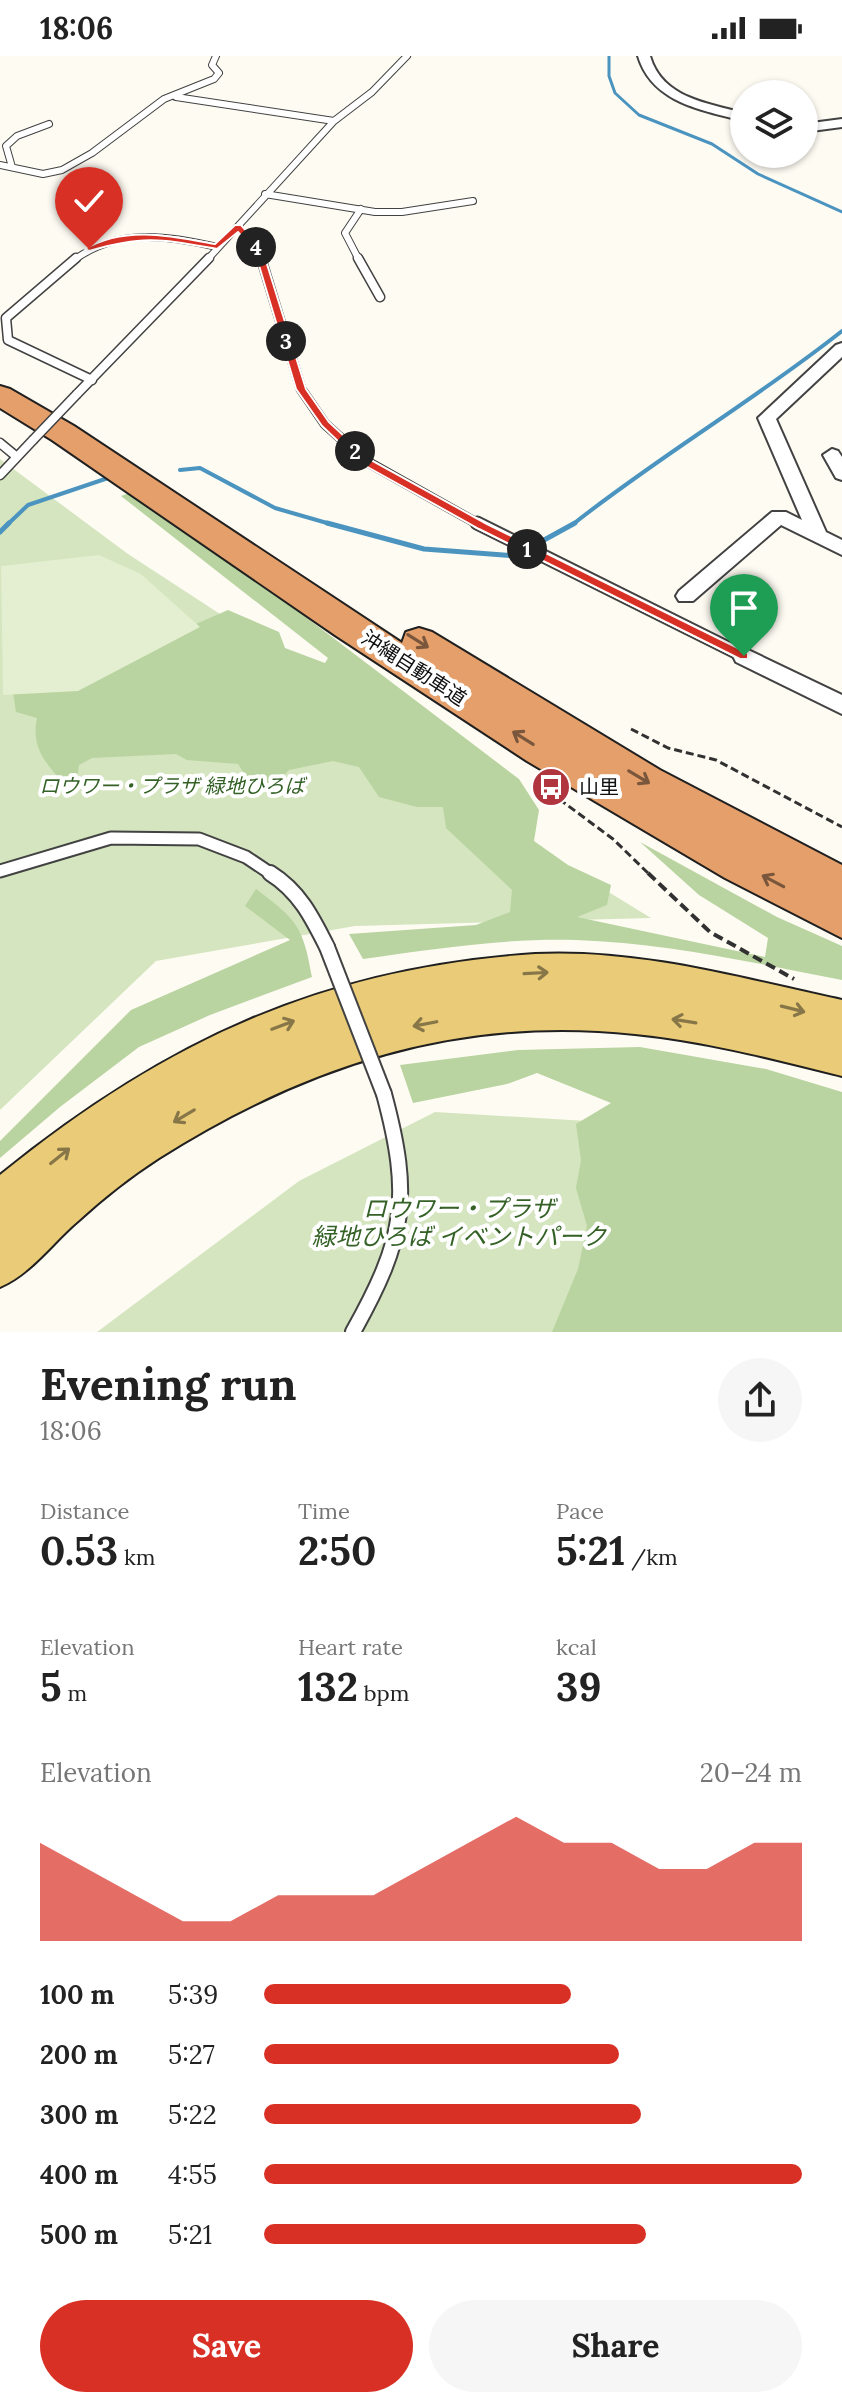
<!DOCTYPE html>
<html lang="en">
<head>
<meta charset="utf-8">
<style>
  body { margin:0; font-family:Lora,"Noto Sans JP",serif; background:#f6f6f6; color:#222; height:100vh; display:flex; flex-direction:column; font-size:30px; white-space:nowrap }
  * { box-sizing:border-box; margin:0 }
  p { font-size:26px; color:#767676 }
  .icon { flex:none; width:44px; height:44px; fill:none; stroke:currentColor; stroke-width:2; stroke-linecap:round; stroke-linejoin:round }
  .map { position:relative; height:1276px; overflow:hidden }
  .details { display:flex; flex-direction:column; background:#fff; flex:1 }
  .details>* { flex:none }
  .tools { position:absolute; left:730px; top:24px; display:grid; gap:16px }
  .tools a { display:grid; place-items:center; width:88px; height:88px; border-radius:50%; background:#fff; box-shadow:0 2px 6px #0004; font-size:40px }
  .pin { position:absolute; display:grid; place-items:center; width:68px; height:68px; color:#fff; margin:-82px -34px; border-radius:50% 50% 50% 0; rotate:-45deg; box-shadow:0 0 8px #0007 }
  .pin .icon { rotate:45deg }
  .km { position:absolute; width:40px; height:40px; margin:-20px; border-radius:50%; background:#222; color:#fff; font-size:22px; line-height:40px; text-align:center }
  .round { display:grid; place-items:center; flex:none; width:84px; height:84px; border-radius:42px; background:#f6f6f6 }
  .head { display:flex; align-items:center; justify-content:space-between; height:136px; padding:0 40px }
  h1 { font-size:44px; font-weight:700; line-height:60px }
  .stats { display:grid; grid-template-columns:repeat(3,1fr); gap:12px; height:136px; padding:8px 40px }
  .stats div { display:grid; align-content:center }
  .stats b { font-size:40px; font-weight:700 }
  .stats small { font-size:22px; font-weight:400 }
  .stats p { font-size:22px }
  .chart { height:224px; padding:16px 40px }
  .chart p { display:flex; justify-content:space-between }
  .chart svg { width:100%; height:144px; margin-top:8px; fill:#d93025; opacity:.7 }
  .action { display:flex; gap:16px; margin-top:auto; padding:16px 40px }
  .action a { flex:1; height:92px; border-radius:48px; background:#d93025; color:#fff; font-size:32px; font-weight:700; line-height:92px; text-align:center }
  .action a+a { background:#f6f6f6; color:#222 }
  ul { padding:0 40px; list-style:none; font-size:26px }
  li { display:grid; grid-template-columns:128px 96px 1fr; align-items:center; height:60px }
  li i { height:20px; border-radius:10px; background:#d93025 }
  .status { display:flex; justify-content:space-between; align-items:center; height:56px; padding:0 40px; background:#fff; direction:ltr }
  .status svg { height:22px; fill:currentColor }
  .map>svg:first-child { display:block }
</style>
</head>
<body>
<div class="status"><b>18:06</b><svg viewBox="0 0 49 12"><path d="M0 12V9h3v3zM5 12V6h3v6zM10 12V3h3v9zM15 12V0h3v12zM26 1h20v11H26zM47 4h2v5h-2z"/></svg></div>
<div class="map">
<svg width="842" height="1276" viewBox="0 0 842 1276">
  <rect width="100%" height="100%" fill="#fefbf3"/>
  <path fill="#d4e5bf" d="M0,403L128,498L283,599L491,764L651,862L355,870L156,905L0,1054Z
    M435,1056L620,1067L842,1276H97L299,1125Z"/>
  <path fill="#b9d4a0" d="M129,437L195,477L519,723L539,754L534,785L568,809L611,829L607,849L577,861L765,901L768,882L699,839L640,786L777,861L842,890V924C755,907 665,887 576,884C504,882 434,893 363,903L349,878L476,869L510,856L512,834L446,772L443,751H417L379,741L359,711L333,705L289,714L267,737L251,728L238,708L187,704L176,698L92,702L79,709L77,723L64,728C45,706 31,692 37,662L16,656L12,629L148,589L228,554L279,576L285,592L325,607L328,602L121,440Z
    M256,833C297,864 303,870 312,921L210,959L139,991L60,1051L0,1102V1085L131,954L290,884L245,850Z
    M640,991L766,1013L842,1036V1276H552L578,1213L587,1170L576,1132L581,1104L576,1068L611,1047L537,1017L507,1028L413,1047L400,1009L518,994Z"/>
  <path fill="#e4eed0" d="M99,499L141,518L200,571L78,635L3,639L1,510Z"/>
  <g fill="none" stroke-linecap="round" stroke-linejoin="round">
    <path stroke="#4b94bf" stroke-width="3" d="M609,0V20L615,37L639,59L712,88L758,118L842,156"/>
    <path stroke="#4b94bf" stroke-width="4" d="M180,414L200,412L275,452L334,469
      M7,469L28,449L111,421
      M572,469C659,400 755,344 842,275"/>
    <path stroke="#4b94bf" stroke-width="5" d="M327,467L424,493L515,500L575,467
      M0,476L9,467"/>
    <g stroke="#424242" stroke-width="8">
      <path id="service-far3" d="M176,41L334,65
        M0,109L43,118L62,114L92,97L164,43L214,23L219,17L212,9L216,0
        M12,111L6,90L17,80L49,68
        M265,138L375,156H402L473,145
        M238,171L258,192L262,204
        M74,204C118,172 167,179 217,191
        M207,204L334,65L372,36L407,0
        M359,204L345,177L361,153"/>
    </g>
    <g stroke="#424242" stroke-width="11">
      <path id="service-far2" d="M76,202L6,262L8,284L92,324
        M261,202L301,333L325,368L366,405L480,469
        M358,202L380,241
        M77,338L209,202
        M0,387L17,401
        M0,419L33,384"/>
    </g>
    <g stroke="#424242" stroke-width="15">
      <path id="service-far1" d="M477,467L744,600
        M0,815L111,782L199,783L246,801L273,819"/>
    </g>
    <g stroke="#424242" stroke-width="18">
      <path id="service" d="M270,817C299,835 312,861 327,891
        M353,1276C405,1183 412,1142 384,1038"/>
    </g>
    <g stroke="#424242" stroke-width="4">
      <path id="minor" d="M638,0H650C662,42 707,47 744,57V65C702,54 652,47 638,0Z
        M842,63V71L804,76V68Z
        M842,287V301L776,363L826,476L842,484V499L781,469L693,545H679L676,540L679,535L772,456H786L802,464L758,362L836,289Z
        M832,393L838,395L842,401V424L836,422L823,399Z
        M744,592L842,639V658L736,606L733,600L736,594Z"/>
    </g>
    <g stroke="#202020" stroke-width="4">
      <path id="primary" d="M535,898C640,893 740,922 842,944V1020C774,1003 705,985 635,978C459,959 306,1009 159,1102C131,1120 103,1142 78,1165C52,1187 32,1217 0,1231V1119C164,986 322,912 535,898Z"/>
    </g>
    <g stroke="#202020" stroke-width="4">
      <path id="motorway" d="M0,330L10,333L74,370L402,587L406,576L419,572L432,576L660,714L842,809V882L725,822L527,705L335,579L52,384L0,352Z"/>
    </g>
    <path stroke="#313131" stroke-width="3" stroke-dasharray="8 4" stroke-linecap="butt" d="M631,673L668,692L716,704L842,771
      M559,743L613,783L650,819"/>
    <path stroke="#313131" stroke-width="4" stroke-dasharray="10 5" stroke-linecap="butt" d="M648,817L710,876L794,923"/>
    <use href="#service-far3" stroke="#fff" stroke-width="6"/>
    <use href="#service-far2" stroke="#fff" stroke-width="8"/>
    <use href="#service-far1" stroke="#fff" stroke-width="11"/>
    <use href="#service" stroke="#fff" stroke-width="14"/>
    <use href="#minor" fill="#fff" fill-rule="evenodd"/>
    <use href="#primary" fill="#eacb77" fill-rule="evenodd"/>
    <use href="#motorway" fill="#e59f6a" fill-rule="evenodd"/>
    <g stroke="#424242" stroke-width="11" stroke-linecap="butt">
      <path id="service-bridge-far1" d="M33,384L77,338"/>
    </g>
    <g stroke="#424242" stroke-width="18" stroke-linecap="butt">
      <path id="service-bridge" d="M327,891L384,1038"/>
    </g>
    <use href="#service-bridge-far1" stroke="#fff" stroke-width="8"/>
    <use href="#service-bridge" stroke="#fff" stroke-width="14"/>
  </g>
  <defs><path id="oneway-shaft" d="M-6 0H5M1.5-3L5.5 0L1.5 3" fill="none" stroke-width="1.6" stroke-linecap="round" stroke-linejoin="round" transform="scale(2)"/></defs>
  <g stroke="#7a573c">
    <use href="#oneway-shaft" transform="translate(418 585) rotate(32)"/>
    <use href="#oneway-shaft" transform="translate(523 682) rotate(-148)"/>
    <use href="#oneway-shaft" transform="translate(639 721) rotate(31)"/>
    <use href="#oneway-shaft" transform="translate(773 825) rotate(-152)"/>
  </g>
  <g stroke="#877648">
    <use href="#oneway-shaft" transform="translate(536 917) rotate(-3)"/>
    <use href="#oneway-shaft" transform="translate(793 953) rotate(14)"/>
    <use href="#oneway-shaft" transform="translate(684 965) rotate(-171)"/>
    <use href="#oneway-shaft" transform="translate(425 968) rotate(169)"/>
    <use href="#oneway-shaft" transform="translate(283 969) rotate(-21)"/>
    <use href="#oneway-shaft" transform="translate(184 1060) rotate(149)"/>
    <use href="#oneway-shaft" transform="translate(60 1100) rotate(-39)"/>
  </g>
  <path fill="#d93025" stroke="#fff" stroke-width="2" d="M235,169H241L262,192L306,333L329,366L369,403L487,468L748,597V603H740L479,473L362,408L322,370L296,333L254,193L238,176L217,193C160,183 145,179 89,195L85,193C125,169 172,180 215,188Z"/>
  <defs>
    <g id="bus-disc" transform="scale(2)"><circle r="9.5" fill="#b1353f" stroke="#fff"/><path d="M-5-6H5V4H4V6H2V4H-2V6H-4V4H-5ZM-3.5-4V0h7V-4ZM-3.5 1.2v1.5H-2V1.2ZM2 1.2v1.5H3.5V1.2Z" fill="#fff"/></g>
  </defs>
  <g fill-rule="evenodd">
    <use href="#bus-disc" x="551" y="731"/>
  </g>
  <g text-anchor="middle" stroke-width="8" stroke-linejoin="round" paint-order="stroke">
    <g font-size="20" fill="#0f0f0f" stroke="#fff">
      <text transform="translate(414 612) rotate(33)" y="7">沖縄自動車道</text>
    </g>
    <g font-size="20" font-style="italic" fill="#346126" stroke="#fff">
      <text x="172" y="737">ロウワー・プラザ 緑地ひろば</text>
    </g>
    <g font-size="20" fill="#0f0f0f" stroke="#fff" text-anchor="start">
      <text x="579" y="738">山里</text>
    </g>
    <g font-size="24" font-style="italic" fill="#346126" stroke="#fff">
      <text x="459" y="1161">ロウワー・プラザ<tspan x="459" dy="28">緑地ひろば イベントパーク</tspan></text>
    </g>
  </g>
</svg>
<div class="tools">
<a><svg class="icon" aria-label="layers" viewBox="0 0 24 24"><path d="M12 4l9 5-9 5-9-5zM3 14l9 5 9-5"/></svg></a>
</div>
<div class="pin" style="left:744px;top:600px;background:#1e9e55"><svg class="icon" aria-label="arrive" viewBox="0 0 24 24"><path d="M6 21V4h12l-3 4 3 4H6"/></svg></div>
<div class="pin" style="left:89px;top:193px;background:#d93025"><svg class="icon" aria-label="check" viewBox="0 0 24 24"><path d="M5 12l5 5 9-10"/></svg></div>
<b class="km" style="left:527px;top:493px">1</b>
<b class="km" style="left:355px;top:395px">2</b>
<b class="km" style="left:286px;top:285px">3</b>
<b class="km" style="left:256px;top:191px">4</b>
</div>
<section class="details">
<div class="head"><div><h1>Evening run</h1><p>18:06</p></div><a class="round"><svg class="icon" aria-label="share" viewBox="0 0 24 24"><path d="M12 15V3M7 8l5-5 5 5M5 13v7h14v-7"/></svg></a></div>
<div class="stats">
<div><p>Distance</p><b>0.53<small> km</small></b></div>
<div><p>Time</p><b>2:50</b></div>
<div><p>Pace</p><b>5:21<small> /km</small></b></div>
</div>
<div class="stats">
<div><p>Elevation</p><b>5<small> m</small></b></div>
<div><p>Heart rate</p><b>132<small> bpm</small></b></div>
<div><p>kcal</p><b>39</b></div>
</div>
<div class="chart"><p><span>Elevation</span>20–24 m</p>
<svg viewBox="0 0 160 44" preserveAspectRatio="none"><path d="M0 44V14L10 22L20 30L30 38L40 38L50 30L60 30L70 30L80 22L90 14L100 6L110 14L120 14L130 22L140 22L150 14L160 14V44z"/></svg>
</div>
<ul>
<li><b>100 m</b>5:39<i style="width:57%"></i></li>
<li><b>200 m</b>5:27<i style="width:66%"></i></li>
<li><b>300 m</b>5:22<i style="width:70%"></i></li>
<li><b>400 m</b>4:55<i style="width:100%"></i></li>
<li><b>500 m</b>5:21<i style="width:71%"></i></li>
</ul>
<div class="action"><a>Save</a><a>Share</a></div>
</section>
</body>
</html>
